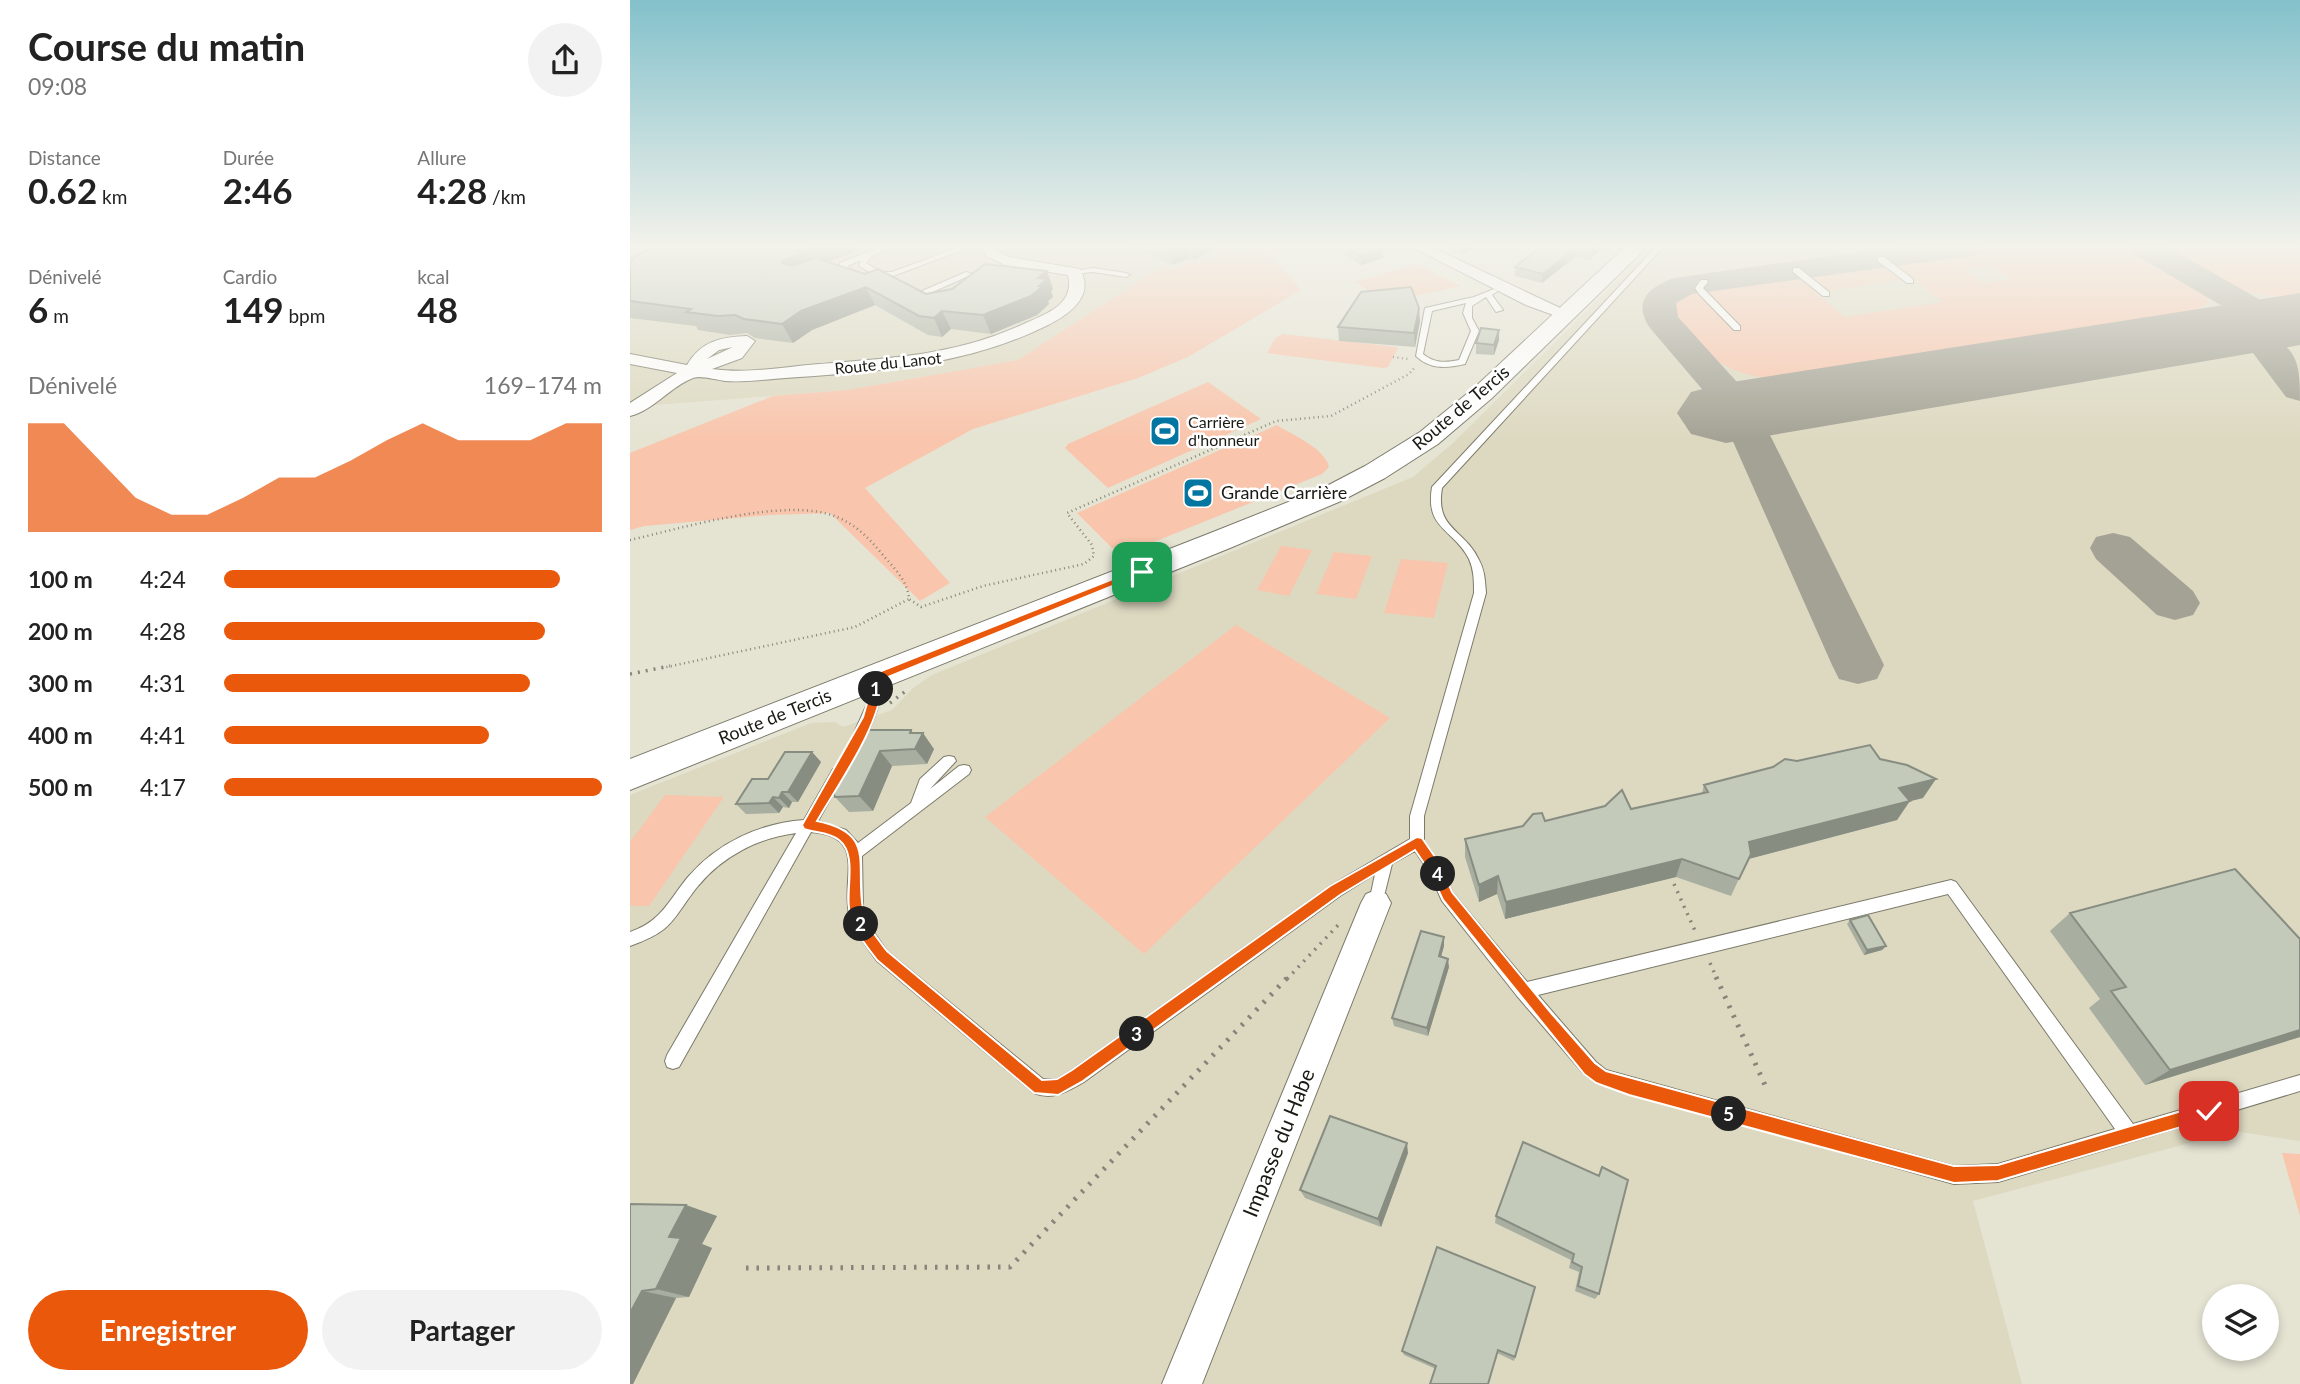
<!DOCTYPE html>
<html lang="fr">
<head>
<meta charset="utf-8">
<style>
  body { margin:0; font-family:Lato,sans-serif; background:#f2f2f2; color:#222; height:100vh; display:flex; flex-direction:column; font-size:26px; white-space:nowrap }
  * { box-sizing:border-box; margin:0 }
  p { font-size:23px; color:#767676 }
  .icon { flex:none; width:38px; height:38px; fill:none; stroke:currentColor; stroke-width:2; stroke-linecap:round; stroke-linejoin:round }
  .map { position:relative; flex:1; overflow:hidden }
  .sheet { display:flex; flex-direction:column; background:#fff; width:630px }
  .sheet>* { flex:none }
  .controls { position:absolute; left:1572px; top:1284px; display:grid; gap:14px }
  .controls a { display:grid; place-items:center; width:77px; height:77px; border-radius:50%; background:#fff; box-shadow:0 4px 10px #0003; font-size:35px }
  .pin { position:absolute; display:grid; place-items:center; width:60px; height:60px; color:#fff; margin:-30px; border-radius:14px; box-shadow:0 4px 10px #0006 }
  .km { position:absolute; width:35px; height:35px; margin:-18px; border-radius:50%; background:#222; color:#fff; font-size:19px; line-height:35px; text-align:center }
  .round { display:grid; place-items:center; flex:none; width:74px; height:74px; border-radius:37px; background:#f2f2f2 }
  .summary { display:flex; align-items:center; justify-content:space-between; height:119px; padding:0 28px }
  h1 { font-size:38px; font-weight:700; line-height:52px }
  .metrics { display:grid; grid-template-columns:repeat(3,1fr); gap:10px; height:119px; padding:7px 28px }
  .metrics div { display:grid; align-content:center }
  .metrics b { font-size:35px; font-weight:700 }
  .metrics small { font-size:19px; font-weight:400 }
  .metrics p { font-size:19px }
  .chart { height:196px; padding:14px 28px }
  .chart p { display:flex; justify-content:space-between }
  .chart svg { width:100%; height:126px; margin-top:7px; fill:#ea580c; opacity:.7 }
  .button { display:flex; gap:14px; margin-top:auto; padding:14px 28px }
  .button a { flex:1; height:80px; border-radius:42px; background:#ea580c; color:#fff; font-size:28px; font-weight:700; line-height:80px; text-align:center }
  .button a+a { background:#f2f2f2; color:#222 }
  ul { padding:0 28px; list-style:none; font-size:23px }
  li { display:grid; grid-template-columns:112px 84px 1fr; align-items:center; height:52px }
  li i { height:18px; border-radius:9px; background:#ea580c }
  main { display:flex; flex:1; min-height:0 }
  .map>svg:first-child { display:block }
</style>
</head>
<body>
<main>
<section class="sheet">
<div class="summary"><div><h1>Course du matin</h1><p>09:08</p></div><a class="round"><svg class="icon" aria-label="share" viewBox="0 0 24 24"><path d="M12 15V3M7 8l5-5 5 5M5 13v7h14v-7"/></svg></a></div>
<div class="metrics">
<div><p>Distance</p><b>0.62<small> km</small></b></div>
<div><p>Durée</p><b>2:46</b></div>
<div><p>Allure</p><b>4:28<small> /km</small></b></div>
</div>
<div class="metrics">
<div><p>Dénivelé</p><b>6<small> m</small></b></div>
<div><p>Cardio</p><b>149<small> bpm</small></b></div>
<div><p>kcal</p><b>48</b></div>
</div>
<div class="chart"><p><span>Dénivelé</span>169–174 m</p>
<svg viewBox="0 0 160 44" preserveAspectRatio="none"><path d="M0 44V6L10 6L20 19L30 32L40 38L50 38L60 32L70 25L80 25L90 19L100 12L110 6L120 12L130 12L140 12L150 6L160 6V44z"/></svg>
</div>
<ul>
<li><b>100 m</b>4:24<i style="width:89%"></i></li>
<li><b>200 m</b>4:28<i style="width:85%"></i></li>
<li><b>300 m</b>4:31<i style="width:81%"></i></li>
<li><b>400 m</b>4:41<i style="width:70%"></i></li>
<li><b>500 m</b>4:17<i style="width:100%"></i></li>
</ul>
<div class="button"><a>Enregistrer</a><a>Partager</a></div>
</section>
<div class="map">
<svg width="1670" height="1384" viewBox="0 0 1670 1384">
  <rect width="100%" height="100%" fill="#e5e3d2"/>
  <path fill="#ddd9c1" d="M19,246L634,247L523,272L388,360L218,390L0,407V255Z
    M1022,246H1670V1141L1604,1131L1343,1201L1392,1384H0V795L181,723L205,722L213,727L262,710L283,688L302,675L783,477L823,443Z"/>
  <path fill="#f9c5ac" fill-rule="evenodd" d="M1396,246H1490L1512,254L1565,285L1575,292L1578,303L1565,312L1136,378C1089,371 1067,349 1040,311L1046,298L1063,291ZM1361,266L1380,279L1353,283L1335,270ZM1282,278L1313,302L1215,317L1186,293Z
    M1529,246H1670V296C1624,302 1564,275 1529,246Z
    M634,247L671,290L558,357L508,378L343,429L235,488L320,583L290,601L200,513L140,515L14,526L0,530V453L143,396L218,390L388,360L523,272Z
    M787,264L831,286L758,302L724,282Z
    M653,334L766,347L768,348L758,367L753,368L637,353L645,338Z
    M578,382L631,419L478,488L435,448L438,444Z
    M647,425C662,435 695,448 699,467L692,474L514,546L490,550L482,548L447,513Z
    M651,546L682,550L659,596L627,590Z
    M704,552L742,556L726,599L686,594Z
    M771,559L818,563L804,618L754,613Z
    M606,625L760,718L514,954L355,817Z
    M35,795L94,797L19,906H0V842Z
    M1652,1153L1670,1154V1216Z"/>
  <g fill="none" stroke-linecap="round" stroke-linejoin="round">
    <path fill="#a4a294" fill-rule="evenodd" d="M1272,246H1360L1356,253L1345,255L1062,294L1046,303L1048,317L1116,392C1138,395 1158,386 1180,392L1186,400L1180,408L1131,418L1089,409L1020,328C1002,302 1019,287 1044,278Z
      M1498,246H1536L1641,306L1651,319L1641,332L1599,340L1587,336L1581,329L1587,322L1611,317L1502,253Z
      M1638,338C1670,346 1670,372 1670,401L1656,397L1620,349L1625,341Z
      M1121,425L1135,428L1141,437L1254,665L1247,679L1228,684L1209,679L1202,665L1101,437L1107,428Z
      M1483,533L1500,537L1563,591L1570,603L1563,615L1545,620L1527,615L1466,559L1460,548L1466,537Z"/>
    <path fill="#a4a294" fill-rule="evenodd" d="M1670,293V345L1096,443L1061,434L1047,413L1061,392L1096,383Z"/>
    <g stroke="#7c7a6a" stroke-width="2">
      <path id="lane" d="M253,246H264L242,256L236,263L251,272H262L332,246H343L263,276H247L229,266L231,260L217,266L229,273V277H223L210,269V263Z
        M1027,246H1034L812,488C805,530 834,528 849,560C855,571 855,581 856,593L794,816V841L810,864L822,892L897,982L1321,880L1326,882L1503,1124L1670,1075V1091L1368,1182L1324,1184L966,1083L954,1074L887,996L812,901L799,872L785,851L762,864L751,908L746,910L741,908L739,903L745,874L710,896L454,1082C438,1091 423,1101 404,1093L247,961C236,946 224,931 219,913C211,878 238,836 181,832L49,1067L43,1069L37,1067L35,1061L37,1055L166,833C128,838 93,856 68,886C41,920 45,930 0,946V932C32,921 38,901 58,877C87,843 130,823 174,820L203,769L208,768L213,769L215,773L188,821L216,830L228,843L281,803L290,779L314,757L319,756L324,757L326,761L300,789L329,766L334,765L339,766L341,770L339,774L232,856L233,910L238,924L257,951L413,1079H427L442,1070L700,886L780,839V816L844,593C844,581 844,570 839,559C823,528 795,530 802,487ZM1318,894L1485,1129L1368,1164L1324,1166L976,1070L966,1062L908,995Z
        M1248,257H1254L1283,279V283H1277L1248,261Z
        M463,268L496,273L500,275L496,277L463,272L445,274L441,272Z
        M1163,268H1169L1199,292V296H1193L1163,272Z
        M336,272L343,274L298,294L310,300V304H304L290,295L292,291Z
        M1071,280H1077L1078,282L1073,288L1110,326V330H1104L1069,294L1065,288Z
        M864,289L868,291L862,295L873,310L866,312L856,297L842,306V318L849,331L835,364C818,368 800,370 786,356L795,308L844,297ZM836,303L833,313L841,331L829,360C815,363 804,363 793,354L802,311Z
        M245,674L251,678C253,703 242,724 231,746H221L220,742L237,704L239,678Z"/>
    </g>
    <g stroke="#7c7a6a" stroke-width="2">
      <path id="street" d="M353,246H367L368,251L379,257L450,269C465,296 440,314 418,325C328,370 230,372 132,380C120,381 107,382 95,381C86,380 71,375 63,378C41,386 24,410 0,416V403L47,373L0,364V354L57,365C71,341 91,337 117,336L125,341L112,358L82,369C118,374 153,367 189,364C265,358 328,355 398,322C419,313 445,303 438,275L375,265L356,256ZM103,347L77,359L89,350Z
        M780,246H799L945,315L937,320L896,305Z
        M746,890L756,894L761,903L572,1384H532L731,903L736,894Z"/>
    </g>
    <g stroke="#7c7a6a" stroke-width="2">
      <path id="secondary" d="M996,246H1018L862,398L808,444L755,478L711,501L600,548L0,790V759L578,534L691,489L735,466L790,432L844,388Z"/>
    </g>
    <path stroke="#868579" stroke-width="2.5" stroke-dasharray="1 3.5" stroke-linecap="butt" d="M763,357L778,359
      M0,540C53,528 157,496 207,517C226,525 239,538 252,554C264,568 278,581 279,599L291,607L353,586L454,564L464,556L462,545L437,513L646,421L701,416L779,374L786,366
      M32,668L225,627L279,599"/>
    <path stroke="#868579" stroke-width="3.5" stroke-dasharray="2 6" stroke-linecap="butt" d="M0,674L40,666
      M260,703L277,690
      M1044,884L1066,933
      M1080,963L1087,979
      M657,979L711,922"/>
    <path stroke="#868579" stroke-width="5" stroke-dasharray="2.5 8" stroke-linecap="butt" d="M1086,977L1135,1085
      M116,1268L380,1267L658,977"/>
    <use href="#lane" fill="#fff" fill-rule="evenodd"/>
    <use href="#street" fill="#fff" fill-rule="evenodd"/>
    <use href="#secondary" fill="#fff" fill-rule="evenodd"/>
  </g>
  <path fill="#a8aea0" d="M467,246H591L564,260L560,258L543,265L506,249Z
    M713,246H748L752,249L753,258L731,265L714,254Z
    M811,246H848L831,255Z
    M912,246H974L959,260L945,257L912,283L885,276V267Z
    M220,254L197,262L296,294L417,271L423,289L421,291L423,297L418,301L419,304L407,315L361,334L321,329L312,337L298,335L245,305L182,330L163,343L125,338L117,333L100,335L68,330L66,326L0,318V260Z
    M790,321L785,347L709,341L708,327Z
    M869,340L864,355L846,354V343Z
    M229,730L283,733L304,749L297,764L262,766L243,811L219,812L205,797Z
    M182,752L191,762L168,802H162L159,808L153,807L149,813L116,814L106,804L138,779Z
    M1250,759L1293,798L1279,801L1267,820L1118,859L1101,896L1046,877L875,919L867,894L849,902L835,857V839L915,821L1001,809L1072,793L1074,785L1167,761Z
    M1440,913L1670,939V1037L1515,1085L1459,1008L1470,999L1420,931Z
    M1220,920L1256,946L1252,950L1234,955L1217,924Z
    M814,946L811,956L819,967L798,1036L764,1026L762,1018Z
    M893,1142L969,1294L965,1299L945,1291L949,1272L939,1268L941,1260L865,1223L866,1216Z
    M778,1153L751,1227L675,1198L670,1190Z
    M0,1204L87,1216L72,1244L82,1248L59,1297L46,1298L3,1384H0Z
    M807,1247L885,1357L884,1361L867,1353L806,1369L774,1355L772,1351Z"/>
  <path fill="#888d82" d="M181,246H230L220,254L179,268L163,281L152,263L154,260L166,252Z
    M541,246H557L560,258L543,265L538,248Z
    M561,246H591L564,260Z
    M831,246H848L831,255Z
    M965,246H974L959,260L960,252Z
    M945,248V257L912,283L913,274Z
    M752,249L753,258L731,265L730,256Z
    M417,271L423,289L421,291L423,297L418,301L419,304L407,315L361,334L353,315L408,278Z
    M236,287L245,305L182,330L163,343L152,324L171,311Z
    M789,308L790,321L785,347L784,333Z
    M312,311L321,329L312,337L304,318Z
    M869,330V340L864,355V345Z
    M281,730L289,741L293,733L304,749L297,764L285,749L280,733Z
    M250,751L262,766L243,811L229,796Z
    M182,752L191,762L168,802L158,792Z
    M1306,779L1293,798L1257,807L1269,788Z
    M152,792L162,802L159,808L149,798Z
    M143,797L153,807L149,813L139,803Z
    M1280,801L1267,820L1111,861L1119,842Z
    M1052,859L1046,877L875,919L876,902Z
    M868,876L867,894L849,902V885Z
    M814,937V946L809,964V956Z
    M1256,946L1252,950L1234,955L1237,950Z
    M818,959L819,967L798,1036L797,1028Z
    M1670,1030V1037L1515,1085L1540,1070Z
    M777,1143L778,1153L751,1227L748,1219Z
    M56,1205L87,1216L72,1244L82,1248L59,1297L26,1289L39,1237Z
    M12,1291L46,1298L3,1384H0V1313Z"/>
  <path fill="#c3caba" stroke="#888d82" stroke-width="2" d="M25,246H181L166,252L171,253L154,260L152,263L163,266L185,258L235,274L248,269L296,294L322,289L355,264L417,271L408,278L417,279L409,286H413L401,296L353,315L312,311L304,318L289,316L236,287L171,311L152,324L114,319L105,315L88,316L56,312L61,309L0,301V260Z
    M715,246H748L752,249L730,256Z
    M912,246H965L960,252L945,248L913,274L885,267Z
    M781,287L789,308L784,333L708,327L731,292Z
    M851,328L869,330L864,345L846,343Z
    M229,730H281L280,733H293L285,749L250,751L229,796L205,797L201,785Z
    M1240,745L1250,759L1277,765L1306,779L1269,788L1280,801L1119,842L1121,854L1109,879L1052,859L876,902L868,876L849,885L835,839L893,826L903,814L912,813L915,821L975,806L992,790L1001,809L1078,792L1074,785L1143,767L1155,759L1167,761Z
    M155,752H182L158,792H152L149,798L143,797L139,803L106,804L122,779H138Z
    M1605,869L1670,939V1030L1540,1070L1481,991L1496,987L1440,913Z
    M1238,915L1256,946L1237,950L1220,920Z
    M791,931L814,937L809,956L818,959L797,1028L762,1018Z
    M700,1116L777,1143L748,1219L670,1190Z
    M893,1142L969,1176L972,1167L998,1180L969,1294L948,1286L952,1267L942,1262L944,1254L866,1216Z
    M0,1204L56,1205L39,1237L51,1238L26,1289L12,1291L0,1313Z
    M807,1247L905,1287L885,1357L868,1350L858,1384H800L806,1366L772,1351Z"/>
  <linearGradient id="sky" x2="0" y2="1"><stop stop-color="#83c1cb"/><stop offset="0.56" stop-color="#f3f2eb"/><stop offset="1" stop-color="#f3f2eb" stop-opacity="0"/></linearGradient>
  <rect width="1670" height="440" fill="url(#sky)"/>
  <path fill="#ea580c" stroke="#fff" stroke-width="2" d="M508,569L517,572L251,680C256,717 206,788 187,821C247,833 225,865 233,909C236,925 247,938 257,951L412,1080L427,1079L442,1070L700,886L787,837L792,838L810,864L822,892L922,1014L965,1063L976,1071L1324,1166L1368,1165L1579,1103L1585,1106L1587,1111L1585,1117L1368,1181L1324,1183L999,1095L966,1083L954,1074L813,900L800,872L785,850L710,895L453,1081L428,1095L404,1093L247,960C235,944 222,929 219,908C216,888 227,854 209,840C199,832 186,833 174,829L172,825L233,717L241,689V675Z"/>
  <defs>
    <g id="stadium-square" transform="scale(1.575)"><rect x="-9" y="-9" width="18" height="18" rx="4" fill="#0276a0" stroke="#fff"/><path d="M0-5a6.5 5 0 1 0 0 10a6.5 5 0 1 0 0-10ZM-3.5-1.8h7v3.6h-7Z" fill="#fff"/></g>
  </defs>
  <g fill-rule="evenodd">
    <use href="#stadium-square" x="535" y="431"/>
    <use href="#stadium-square" x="568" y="493"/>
  </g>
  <g text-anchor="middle" stroke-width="5" stroke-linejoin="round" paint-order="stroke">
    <g font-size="16" fill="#1a1a14" stroke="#fff">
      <text transform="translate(258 363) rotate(-6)" y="6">Route du Lanot</text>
    </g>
    <g font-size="16" fill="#1a1a14" stroke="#fff" text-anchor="start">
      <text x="558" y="428">Carrière<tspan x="558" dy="18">d'honneur</tspan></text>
    </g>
    <g font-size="18" fill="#1a1a14" stroke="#fff">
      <text transform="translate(831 408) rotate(-40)" y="6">Route de Tercis</text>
      <text transform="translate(145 717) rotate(-22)" y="6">Route de Tercis</text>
    </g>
    <g font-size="18" fill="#1a1a14" stroke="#fff" text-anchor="start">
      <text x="591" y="499">Grande Carrière</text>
    </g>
    <g font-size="21" fill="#1a1a14" stroke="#fff">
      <text transform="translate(649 1143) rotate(-68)" y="7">Impasse du Habe</text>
    </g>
  </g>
</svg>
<div class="controls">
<a><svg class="icon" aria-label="layers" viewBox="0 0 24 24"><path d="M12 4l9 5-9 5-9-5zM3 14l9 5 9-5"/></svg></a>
</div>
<div class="pin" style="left:512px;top:572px;background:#1e9e55"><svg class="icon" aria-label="arrive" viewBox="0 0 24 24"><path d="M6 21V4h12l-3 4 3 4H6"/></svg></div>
<div class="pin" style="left:1579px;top:1111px;background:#d93025"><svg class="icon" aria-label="check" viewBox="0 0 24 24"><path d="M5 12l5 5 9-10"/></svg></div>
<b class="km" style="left:246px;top:689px">1</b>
<b class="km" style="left:231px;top:924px">2</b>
<b class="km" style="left:507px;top:1034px">3</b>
<b class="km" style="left:808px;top:874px">4</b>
<b class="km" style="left:1099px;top:1114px">5</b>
</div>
</main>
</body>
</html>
